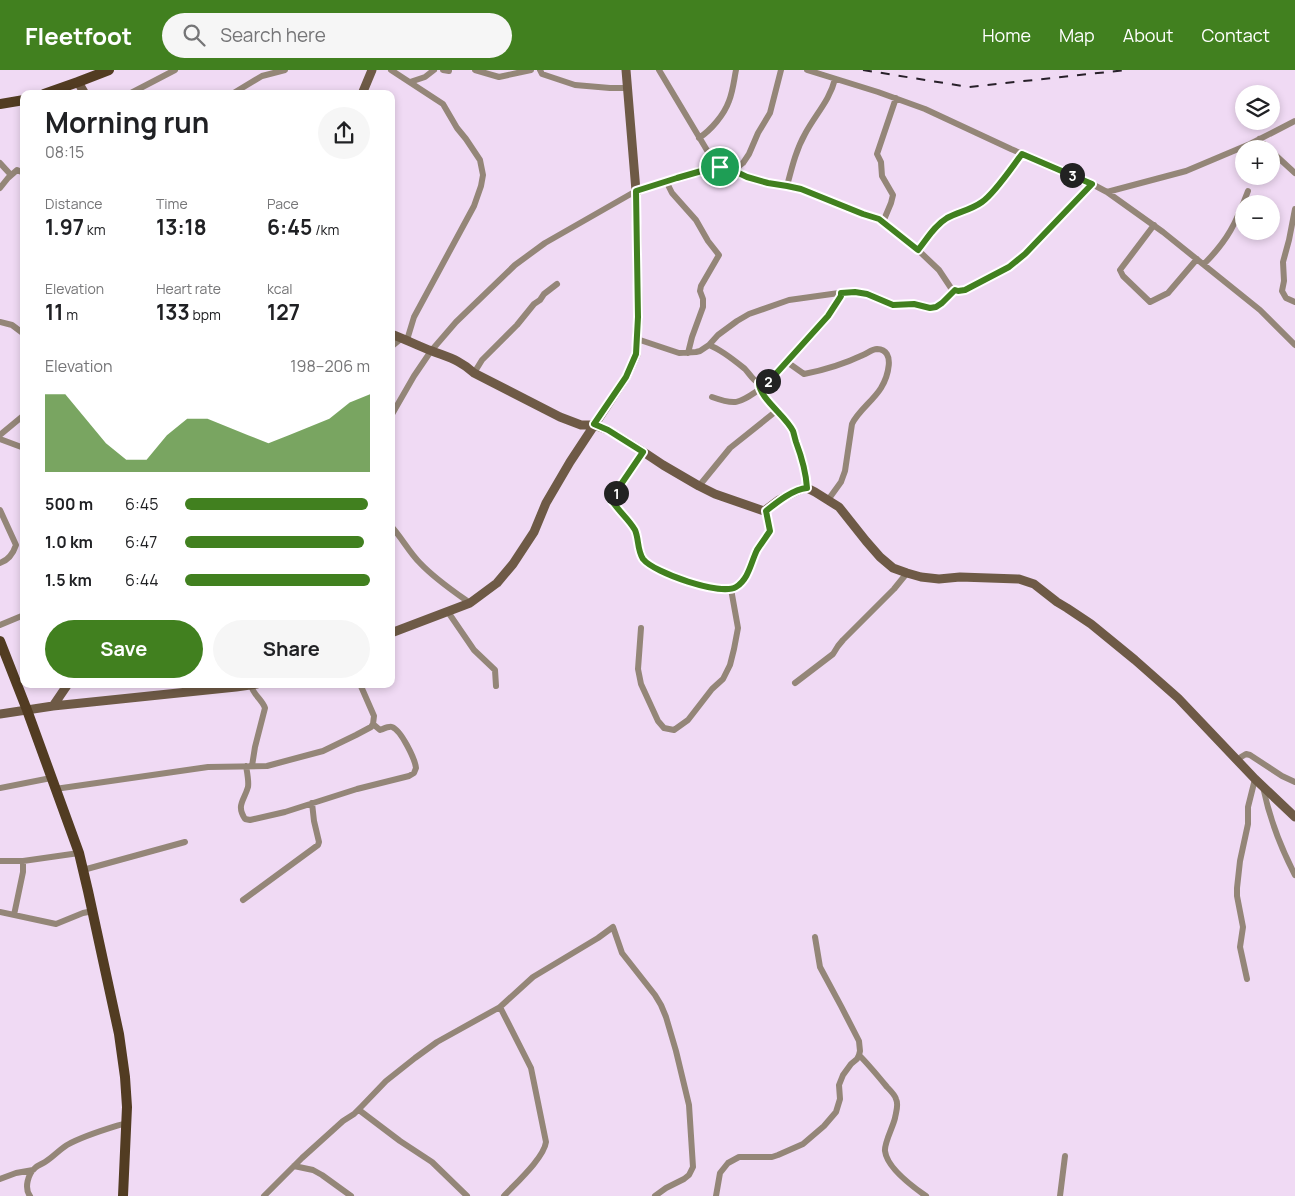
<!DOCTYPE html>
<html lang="en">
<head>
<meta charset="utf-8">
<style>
  body { margin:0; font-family:Manrope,sans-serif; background:#f6f6f6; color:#202124; height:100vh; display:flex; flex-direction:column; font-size:19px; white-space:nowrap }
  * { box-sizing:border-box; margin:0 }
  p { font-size:16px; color:#757577 }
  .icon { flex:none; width:28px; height:28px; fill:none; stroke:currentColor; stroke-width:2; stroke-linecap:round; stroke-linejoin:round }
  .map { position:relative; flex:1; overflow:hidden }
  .drawer { position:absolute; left:20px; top:20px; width:375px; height:598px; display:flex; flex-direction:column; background:#fff; border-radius:10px; box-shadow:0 2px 8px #0003 }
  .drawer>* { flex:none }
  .fabs { position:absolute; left:1235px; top:15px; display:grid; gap:10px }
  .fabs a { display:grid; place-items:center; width:45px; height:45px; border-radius:50%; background:#fff; box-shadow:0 2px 8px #0003; font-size:25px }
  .pin { position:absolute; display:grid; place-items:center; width:42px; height:42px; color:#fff; margin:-21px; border:2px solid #fff; border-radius:50%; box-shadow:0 1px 5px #0007 }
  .km { position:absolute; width:25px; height:25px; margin:-12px; border-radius:50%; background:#222; color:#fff; font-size:14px; line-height:25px; text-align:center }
  .round { display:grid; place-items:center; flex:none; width:52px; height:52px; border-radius:26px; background:#f6f6f6 }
  .summary { display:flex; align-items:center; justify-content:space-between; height:85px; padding:0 25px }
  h1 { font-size:28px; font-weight:700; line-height:38px }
  .stats { display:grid; grid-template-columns:repeat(3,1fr); gap:8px; height:85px; padding:5px 25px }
  .stats div { display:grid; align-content:center }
  .stats b { font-size:21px; font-weight:700 }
  .stats small { font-size:14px; font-weight:400 }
  .stats p { font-size:14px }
  .chart { height:140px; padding:10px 25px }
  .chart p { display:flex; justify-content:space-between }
  .chart svg { width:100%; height:90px; margin-top:5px; fill:#41801f; opacity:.7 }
  .action { display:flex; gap:10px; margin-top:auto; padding:10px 25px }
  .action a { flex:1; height:58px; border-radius:30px; background:#41801f; color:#fff; font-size:20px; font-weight:700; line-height:58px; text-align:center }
  .action a+a { background:#f6f6f6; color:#202124 }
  ul { padding:0 25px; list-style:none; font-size:16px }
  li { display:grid; grid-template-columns:80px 60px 1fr; align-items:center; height:38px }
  li i { height:12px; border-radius:6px; background:#41801f }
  header { display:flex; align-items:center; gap:30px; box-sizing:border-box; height:70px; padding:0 25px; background:#41801f; color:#fff }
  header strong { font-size:24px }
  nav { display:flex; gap:28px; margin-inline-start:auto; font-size:18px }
  .search { width:350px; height:45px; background:#f6f6f6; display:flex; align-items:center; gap:12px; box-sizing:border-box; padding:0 18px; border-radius:28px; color:#757577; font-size:19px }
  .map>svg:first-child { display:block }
</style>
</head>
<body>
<header>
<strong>Fleetfoot</strong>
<div class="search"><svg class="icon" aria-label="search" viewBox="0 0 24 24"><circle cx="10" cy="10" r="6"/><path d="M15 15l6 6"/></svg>Search here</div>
<nav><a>Home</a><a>Map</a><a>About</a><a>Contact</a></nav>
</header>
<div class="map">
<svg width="1295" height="1126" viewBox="0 0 1295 1126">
  <rect width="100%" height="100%" fill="#f0daf4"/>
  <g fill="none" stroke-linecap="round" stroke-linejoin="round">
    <path stroke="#948678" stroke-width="6" d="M391,0L443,34L457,58L466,69L480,90L483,105L481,116L474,136L414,247L407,270
      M443,0L449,1V0
      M475,0L499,7L531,0
      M540,0L542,4L575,15L610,18H627
      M659,0L717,97
      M807,0L878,22L925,39L1011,79L1092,114L1107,122L1163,162L1260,240L1295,275
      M410,12L425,7L434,0
      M129,24L175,0
      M232,24L262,6L285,0
      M699,68C711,60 724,45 729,31C733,21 734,10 736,0
      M1259,69L1269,79
      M1271,81L1295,103
      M0,93L11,105
      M734,100L743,93L749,84L758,63L770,43L781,0
      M666,111L672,123L696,150L708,171L719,185L701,216L700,221L703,229V237L692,267L688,283
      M787,116C792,97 796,80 805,64C815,45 830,30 835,9
      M0,118L8,108L17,100L24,103
      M1107,122L1186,101L1250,74L1295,51
      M1295,139L1289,170L1283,192L1284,211L1282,221L1286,228L1295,232
      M883,152L891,133L893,125L882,106L881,92L877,84L896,28
      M1154,155L1120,200L1123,206L1150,232L1168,223L1197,189
      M918,180C927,169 934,156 947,148C958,142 971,140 982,132C995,123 1012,97 1022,83
      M1204,194C1228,170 1236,153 1248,121
      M0,252L12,255L24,264
      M637,269L679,283L696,282L700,281L709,275L718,265L737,251L749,244L789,230L839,223L855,222L867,224L893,235L913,234L931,238L936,237L942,233L955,220
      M709,275C722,280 734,290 745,299C749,303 753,311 759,313C764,315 769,310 773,307L828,246L841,226V223
      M391,277L402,268
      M787,292L804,304C825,300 844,294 863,285C868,283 872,279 877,279C897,280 887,308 881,318C873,331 858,341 852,354L845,401L841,412L828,430
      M474,303L482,290L517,255L534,234L540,230L544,224L557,214
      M712,327C737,336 739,333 760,319
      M775,340C796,354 805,395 807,418
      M391,346L414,306L431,281L456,252L515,195L545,173L636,121L677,108L711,98L720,97L728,98L747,107L768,113L787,116L801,119L863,144L879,149L918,180L939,200L951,218L958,221L965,220L1009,197L1025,184L1092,114
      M0,365L24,345
      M0,369L24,378
      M643,382L611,429C617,440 628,448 634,460C639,469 636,480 643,489C654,503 721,526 736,517C748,509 751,492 757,480C761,474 766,467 770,461L766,441
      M699,416L730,378L775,342C772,331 759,325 759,313
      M0,440L16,475C13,484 9,490 0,493
      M391,456C402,468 409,482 420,493C435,509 453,521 470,533
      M448,542L474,580L495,600L496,616
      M0,555L24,545
      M641,558L638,599L641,614L658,651L664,658L674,660L688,650L712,619L723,609L730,595L734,579L738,558L731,519
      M795,613L833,584L838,576L843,570L894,519L907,503
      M251,615C253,625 262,629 265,638L255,677L252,696
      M1237,691L1241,687L1246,684L1250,685L1282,706L1295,712
      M246,696C247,702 249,711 248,717C244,731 236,735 245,749L250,750L285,742L357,719L409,706L414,703L416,698C415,689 401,660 392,657C389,656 383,659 380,660L373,654
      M1263,717C1269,746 1281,778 1295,805
      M0,718L51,708
      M55,719L208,697L267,696L323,681L356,665L371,657L373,654L374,646L360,614
      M0,791H23L79,783
      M83,800L185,772
      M243,830L318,775L319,772L314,751L312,733
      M0,842L56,854L83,843L93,841
      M14,845L23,802V791
      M1247,909L1240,877L1243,857L1237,826V818L1240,791L1248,754V737L1255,709
      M500,937L531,998L546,1072C544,1088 515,1114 504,1126
      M859,985C869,995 878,1006 887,1017C890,1020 895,1025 896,1029C899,1035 896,1042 895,1048C893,1057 884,1073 885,1081C887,1098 913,1117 926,1126
      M359,1040L400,1071L432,1092L467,1126
      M294,1096L313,1100L322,1105L351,1126
      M0,1109L16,1103L33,1100
      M30,1126C24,1118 28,1104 35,1098C38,1095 42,1094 45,1092C53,1087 59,1080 67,1075C85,1065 107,1059 126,1053
      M264,1126L302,1088L343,1051L354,1044L362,1036L386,1011L415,988L437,972L500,937L533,907L598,868L613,857L622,883L655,925L661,935L666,947L676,981L689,1035L693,1097L689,1105L684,1109L666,1118L655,1126
      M716,1126L720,1103L728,1093L739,1087H772L778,1085L803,1074L824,1056L836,1042L840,1029L839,1015L843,1005L851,994L857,989L859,985L860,981L859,971L841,936L820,897L815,867
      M1060,1126L1065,1086"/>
    <path stroke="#6e5a46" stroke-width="9" d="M78,12L85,24
      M362,24L372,0
      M391,264C405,269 418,276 432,281C450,288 460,290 474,303L560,347L581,355H594L608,360L639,379L663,395L699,416L715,424L764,441L779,430L801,419L807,418L815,422L839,437L866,471L880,487L893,498L907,503L921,507L939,509L960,507L1019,509L1034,514L1057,532L1067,538L1091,554L1135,590L1178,628L1255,709L1295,747
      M391,563L470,533L497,513L513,494L534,462L546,433L570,392L626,307L636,285L638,247L636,121L626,0
      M53,636L68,614
      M0,644L53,636L236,617L257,614"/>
    <path stroke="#523c22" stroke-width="10" d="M44,24L78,12L109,0
      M0,34L24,30
      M0,571L27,640L79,783L88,821L119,964L125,1007L127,1037L123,1126"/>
    <path stroke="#28202a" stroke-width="2" stroke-dasharray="9 9" stroke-linecap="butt" d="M863,0L969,17L1126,0"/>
  </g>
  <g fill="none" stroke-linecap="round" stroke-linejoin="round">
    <g stroke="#fff" stroke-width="10">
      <path id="route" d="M1022,84L1092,114L1025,184L1009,197L965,220L958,221L955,220L942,233L936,237L930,238L914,234L893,235L867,224L855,222L841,223V226L828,246L773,307L766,312L759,313C759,328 786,346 793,361C794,364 795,369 796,372C802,388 806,402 807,418C793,419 776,433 766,441L770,461C766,467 761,474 757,480C751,492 749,509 736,517C721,526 654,503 643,489C637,480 639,469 635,460C628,448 617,440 611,429L643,382L608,360L594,354L626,307L636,284L638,247L636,121L677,108L712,98L720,97L728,98L747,107L768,113L787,116L801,119L863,144L879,149L918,180C927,169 934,156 947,148C958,142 971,140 982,132C995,123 1012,97 1022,84Z"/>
    </g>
    <use href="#route" stroke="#41801f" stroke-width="6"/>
  </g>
</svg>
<div class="fabs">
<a><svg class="icon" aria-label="layers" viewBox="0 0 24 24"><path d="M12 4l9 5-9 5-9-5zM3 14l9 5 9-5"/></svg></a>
<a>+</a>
<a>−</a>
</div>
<div class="pin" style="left:720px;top:97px;background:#1e9e55"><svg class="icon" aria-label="arrive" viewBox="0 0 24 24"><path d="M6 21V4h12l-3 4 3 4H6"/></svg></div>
<b class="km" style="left:616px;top:423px">1</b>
<b class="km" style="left:768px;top:311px">2</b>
<b class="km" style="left:1072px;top:105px">3</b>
<section class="drawer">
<div class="summary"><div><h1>Morning run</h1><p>08:15</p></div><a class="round"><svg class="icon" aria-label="share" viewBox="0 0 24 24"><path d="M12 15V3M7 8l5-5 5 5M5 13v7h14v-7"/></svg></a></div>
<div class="stats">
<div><p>Distance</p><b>1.97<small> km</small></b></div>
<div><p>Time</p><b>13:18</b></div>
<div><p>Pace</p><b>6:45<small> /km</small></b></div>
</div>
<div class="stats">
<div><p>Elevation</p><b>11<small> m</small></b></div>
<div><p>Heart rate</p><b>133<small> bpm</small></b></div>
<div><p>kcal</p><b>127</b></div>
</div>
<div class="chart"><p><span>Elevation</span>198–206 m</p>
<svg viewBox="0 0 160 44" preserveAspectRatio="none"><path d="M0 44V6L10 6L20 18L30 30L40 38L50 38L60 26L70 18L80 18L90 22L100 26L110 30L120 26L130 22L140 18L150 10L160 6V44z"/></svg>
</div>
<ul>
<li><b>500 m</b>6:45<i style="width:99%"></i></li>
<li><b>1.0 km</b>6:47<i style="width:97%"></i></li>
<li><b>1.5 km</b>6:44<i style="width:100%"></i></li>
</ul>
<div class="action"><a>Save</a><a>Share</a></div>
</section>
</div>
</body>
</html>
